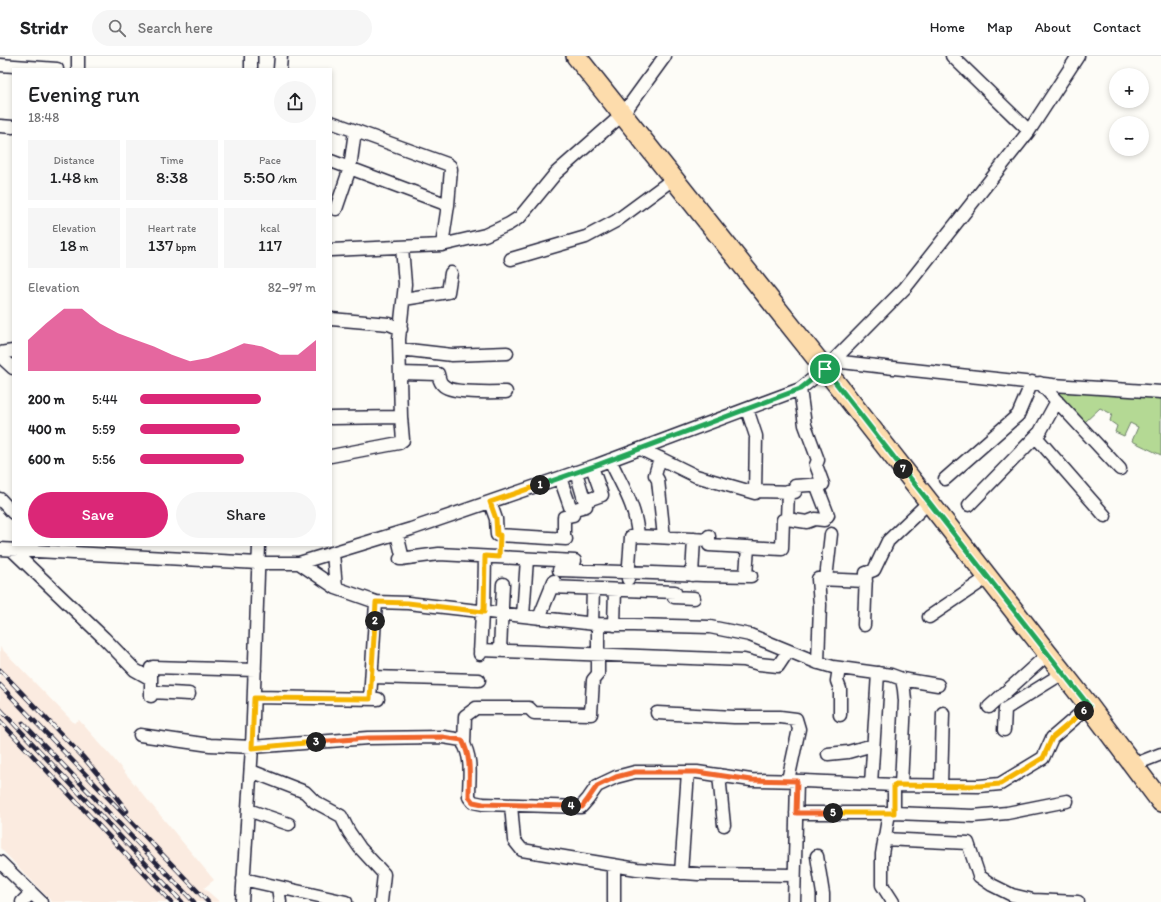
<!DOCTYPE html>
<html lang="en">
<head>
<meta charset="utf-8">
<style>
  body { margin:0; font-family:Itim,sans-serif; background:#f6f6f6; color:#202124; height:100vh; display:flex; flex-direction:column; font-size:15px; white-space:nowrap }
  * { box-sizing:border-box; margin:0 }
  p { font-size:13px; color:#757577 }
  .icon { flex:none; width:22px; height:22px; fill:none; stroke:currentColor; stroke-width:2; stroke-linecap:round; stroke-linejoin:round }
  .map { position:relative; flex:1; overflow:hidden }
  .panel { position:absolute; left:12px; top:12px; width:320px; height:478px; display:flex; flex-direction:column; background:#fff; border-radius:0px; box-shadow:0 2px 6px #0003 }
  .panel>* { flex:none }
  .tools { position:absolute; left:1109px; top:12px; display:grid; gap:8px }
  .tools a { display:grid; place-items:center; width:40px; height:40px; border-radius:50%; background:#fff; box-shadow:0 2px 6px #0003; font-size:20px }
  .pin { position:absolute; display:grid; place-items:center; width:34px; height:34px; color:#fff; margin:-17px; border:2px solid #fff; border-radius:50%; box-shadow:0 1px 4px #0007 }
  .km { position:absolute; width:20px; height:20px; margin:-10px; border-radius:50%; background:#222; color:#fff; font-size:11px; line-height:20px; text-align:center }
  .round { display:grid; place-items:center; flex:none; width:42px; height:42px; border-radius:21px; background:#f6f6f6 }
  .summary { display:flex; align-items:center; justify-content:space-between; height:68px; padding:0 16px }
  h1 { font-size:22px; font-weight:600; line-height:30px }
  .stats { display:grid; grid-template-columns:repeat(3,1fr); gap:6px; height:68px; padding:4px 16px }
  .stats div { display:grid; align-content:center; border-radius:0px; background:#f6f6f6; text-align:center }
  .stats b { font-size:17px; font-weight:600 }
  .stats small { font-size:11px; font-weight:400 }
  .stats p { font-size:11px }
  .chart { height:112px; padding:8px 16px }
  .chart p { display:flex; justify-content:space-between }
  .chart svg { width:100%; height:72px; margin-top:4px; fill:#db2777; opacity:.7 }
  .action { display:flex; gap:8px; margin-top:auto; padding:8px 16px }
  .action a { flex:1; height:46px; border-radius:24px; background:#db2777; color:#fff; font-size:16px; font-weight:600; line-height:46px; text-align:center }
  .action a+a { background:#f6f6f6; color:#202124 }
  ul { padding:0 16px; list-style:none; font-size:13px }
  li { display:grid; grid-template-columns:64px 48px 1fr; align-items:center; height:30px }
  li i { height:10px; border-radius:5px; background:#db2777 }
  header { display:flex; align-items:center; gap:24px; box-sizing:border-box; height:56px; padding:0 20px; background:#fff; border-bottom:1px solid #e0e0e0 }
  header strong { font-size:19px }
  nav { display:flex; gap:22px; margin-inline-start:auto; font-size:14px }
  .search { width:280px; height:36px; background:#f6f6f6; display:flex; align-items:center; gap:10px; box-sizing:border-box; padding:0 14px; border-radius:22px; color:#757577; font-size:15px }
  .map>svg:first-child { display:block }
</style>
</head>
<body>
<header>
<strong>Stridr</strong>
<div class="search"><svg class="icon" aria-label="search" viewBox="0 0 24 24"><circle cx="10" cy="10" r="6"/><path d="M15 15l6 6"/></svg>Search here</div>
<nav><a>Home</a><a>Map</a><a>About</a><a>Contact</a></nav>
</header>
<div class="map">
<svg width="1161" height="846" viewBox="0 0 1161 846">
  <rect width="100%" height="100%" fill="#fdfcf7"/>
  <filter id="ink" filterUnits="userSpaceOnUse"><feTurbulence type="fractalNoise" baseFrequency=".025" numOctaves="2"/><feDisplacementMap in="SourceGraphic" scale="8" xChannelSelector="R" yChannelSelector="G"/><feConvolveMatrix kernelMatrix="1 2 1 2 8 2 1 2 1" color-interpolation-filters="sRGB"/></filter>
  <g filter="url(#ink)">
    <path fill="#fbebe0" d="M0,591L74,667L79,664L112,701L214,824L204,832L220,846H52L0,792Z"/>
    <path fill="#b4d994" stroke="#6b7e68" d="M1057,325L1161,334V399L1132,385L1138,371L1130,367L1124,380L1115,376L1117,370L1110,365L1112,358L1100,352L1085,366L1056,341Z"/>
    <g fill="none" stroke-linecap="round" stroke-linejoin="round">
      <g stroke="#22223b" stroke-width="15">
        <path id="minor" d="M251,0V13
          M952,0L1029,75
          M0,9L57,13
          M78,13V0
          M280,13L281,0
          M331,66L447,108L450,110L451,113L448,149L442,189
          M0,70L13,71
          M331,105L448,149
          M336,153L350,112L355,75
          M331,194L442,189L485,179L509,168L520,161L556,117L623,58L665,0
          M511,203L586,181L616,165L673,123
          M404,243L448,236L451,217
          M331,263L389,268L401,273
          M400,293L452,299L507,297
          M0,297L13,295
          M0,300L13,312
          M833,305L894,312L1053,329L1161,336
          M400,317L438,318C439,322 440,327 443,329C451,338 493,336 506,336
          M1040,327L1120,413
          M331,362L401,361
          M1036,381L1105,460
          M641,393L696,420L755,437L756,380L747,353
          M331,400L399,387L403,384L401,361L399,283L405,228L402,191
          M660,402L655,419L658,424L664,481
          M610,404C622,430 636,450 638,480
          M560,422L573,459L564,461V483
          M945,423L1018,359L1032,326
          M755,435L795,436V430L823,428
          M0,443L13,457
          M585,445L602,439L592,411
          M490,446L496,463L497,479L566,483
          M969,449L1040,376L1057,345
          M571,454L586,450L576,416
          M787,463L807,466L815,463L824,464L828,459L818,433L823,428L816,409L818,404L805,369L800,333
          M397,478L403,503
          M709,480V489L782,493L783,464L787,463L788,435
          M0,493L258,507H299L411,473L597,409L800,333L825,313L905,232L1029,75L1078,0
          M12,494L104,582L135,614L151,623
          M333,497L336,532
          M400,503L439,498L575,505
          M299,507L336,532L376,546L408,547L595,568L710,571L750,579L816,606L833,611L891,619L902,623L904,634L905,645L901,729
          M559,514L653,517L703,519L751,520
          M692,519L694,483
          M746,519L748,491
          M628,523L631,481L638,480L709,484
          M826,523L831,478
          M551,531L675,536L674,541L694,542
          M484,556L485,501
          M523,560L527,503
          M929,561L988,521
          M539,562L554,525
          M592,568L593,533
          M614,569L615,534
          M864,569L866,517L874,514L888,485L929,446
          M480,594L744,604L759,608L778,610L788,595
          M500,594L503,528
          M480,598L482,556
          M818,607L820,549L818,523L866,525
          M839,612L837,625L840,633V659
          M372,621L479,624
          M902,623L938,629
          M151,636L189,638
          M151,640V612L153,611L255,614
          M254,641L378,643
          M370,643L376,546
          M989,651L1048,598
          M657,657L734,661H780L796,663L799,673L788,724
          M1004,674L1005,653L1063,617
          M140,679L210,689L252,691L368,682L443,681L462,684C473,704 469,719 469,741L473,746L483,748L581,751L588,743L597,730L616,721L635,716H697L751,724L804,725L894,729L979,730L1000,728L1043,702L1052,682L1089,650
          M464,689L465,660L476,652H529L534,657L591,658L593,624L598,618V568
          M828,698L848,696L873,689
          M1133,709L1161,698
          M251,715L305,736L315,746L341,760L349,776L360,792L384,818L381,846
          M719,719L724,769
          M871,728L878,617
          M941,729L943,657
          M511,749L514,784L522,794L637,813L698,818L794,819
          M248,754L289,768
          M796,757H894L973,760L1007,757L1067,745
          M889,757L882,798V829L893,846
          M894,757V729
          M884,783L968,787L979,820L992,829L1012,839L1033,844L1078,846
          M817,800L823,838V846
          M0,806L41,846
          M614,809V846
          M681,817L688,716
          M243,823L346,846
          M278,831L280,846
          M22,846L31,837
          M242,846L252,691L259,489
          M794,846L797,725"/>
      </g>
      <g stroke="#22223b" stroke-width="22">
        <path id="primary" d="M576,0L825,313L1048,598L1089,650L1161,746"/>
      </g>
      <use href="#minor" stroke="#fdfcf7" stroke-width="12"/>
      <use href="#primary" stroke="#fddcac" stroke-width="19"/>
      <g stroke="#22223b" stroke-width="4.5">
        <path id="rail" d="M0,614L83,701L106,728L127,755
          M0,629L208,846
          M0,653L182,846
          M0,665L171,846
          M23,667L194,846"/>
      </g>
      <use href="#rail" stroke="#fdfcf7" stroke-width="3" stroke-dasharray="9" stroke-linecap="butt"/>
    </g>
  </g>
  <g fill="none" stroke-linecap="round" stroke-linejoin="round" filter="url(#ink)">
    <g stroke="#fff" stroke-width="8">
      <path id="split-1" d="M540,429L597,409L800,333L825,313"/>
    </g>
    <g stroke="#fff" stroke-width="8">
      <path id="split-2" d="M375,565L376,546L408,547L484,556L485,500L499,501L500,479H497L496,463L490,446L540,429"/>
    </g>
    <g stroke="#fff" stroke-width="8">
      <path id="split-3" d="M316,686L252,692L254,642L370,643L375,565"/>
    </g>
    <g stroke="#fff" stroke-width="8">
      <path id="split-4" d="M316,686L368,682L442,681L462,684C472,703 469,720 469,741L473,746L483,748L571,750"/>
    </g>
    <g stroke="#fff" stroke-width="8">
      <path id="split-5" d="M571,750L582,751L588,743L597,730L616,721L635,716H697L751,724L797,725L796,757H833"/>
    </g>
    <g stroke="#fff" stroke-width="8">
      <path id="split-6" d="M833,757H894V729L979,730L1000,728L1043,702L1052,682L1084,655"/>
    </g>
    <g stroke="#fff" stroke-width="8">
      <path id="split-7" d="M903,413L1089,650L1084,655"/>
    </g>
    <g stroke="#fff" stroke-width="8">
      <path id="split-8" d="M825,313L903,413"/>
    </g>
    <use href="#split-1" stroke="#22a559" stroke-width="5"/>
    <use href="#split-2" stroke="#f5b400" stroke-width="5"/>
    <use href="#split-3" stroke="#f5b400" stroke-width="5"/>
    <use href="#split-4" stroke="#f0652b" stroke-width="5"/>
    <use href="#split-5" stroke="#f0652b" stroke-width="5"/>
    <use href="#split-6" stroke="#f5b400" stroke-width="5"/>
    <use href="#split-7" stroke="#22a559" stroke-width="5"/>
    <use href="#split-8" stroke="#22a559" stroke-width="5"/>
  </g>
</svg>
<div class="tools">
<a>+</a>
<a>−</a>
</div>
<div class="pin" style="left:825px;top:313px;background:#1e9e55"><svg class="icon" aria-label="arrive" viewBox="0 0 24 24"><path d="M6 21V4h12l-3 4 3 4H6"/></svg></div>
<b class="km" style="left:540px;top:429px">1</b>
<b class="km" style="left:375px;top:565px">2</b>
<b class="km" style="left:316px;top:686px">3</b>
<b class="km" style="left:571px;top:750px">4</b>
<b class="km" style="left:833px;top:757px">5</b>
<b class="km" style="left:1084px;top:655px">6</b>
<b class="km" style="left:903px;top:413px">7</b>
<section class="panel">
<div class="summary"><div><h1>Evening run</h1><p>18:48</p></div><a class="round"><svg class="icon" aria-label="share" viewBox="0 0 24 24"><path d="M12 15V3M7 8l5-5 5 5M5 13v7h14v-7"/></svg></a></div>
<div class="stats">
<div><p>Distance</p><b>1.48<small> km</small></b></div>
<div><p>Time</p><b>8:38</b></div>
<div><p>Pace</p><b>5:50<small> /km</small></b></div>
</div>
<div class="stats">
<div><p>Elevation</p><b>18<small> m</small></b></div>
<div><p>Heart rate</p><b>137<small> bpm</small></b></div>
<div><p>kcal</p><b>117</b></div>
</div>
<div class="chart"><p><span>Elevation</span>82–97 m</p>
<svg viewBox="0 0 160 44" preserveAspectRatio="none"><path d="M0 44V25L10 15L20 6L30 6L40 15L50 21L60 25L70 29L80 34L90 38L100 36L110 32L120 27L130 29L140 34L150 34L160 25V44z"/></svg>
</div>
<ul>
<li><b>200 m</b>5:44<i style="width:69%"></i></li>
<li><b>400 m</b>5:59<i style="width:57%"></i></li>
<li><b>600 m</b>5:56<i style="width:59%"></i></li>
</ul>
<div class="action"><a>Save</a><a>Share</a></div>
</section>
</div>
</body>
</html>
